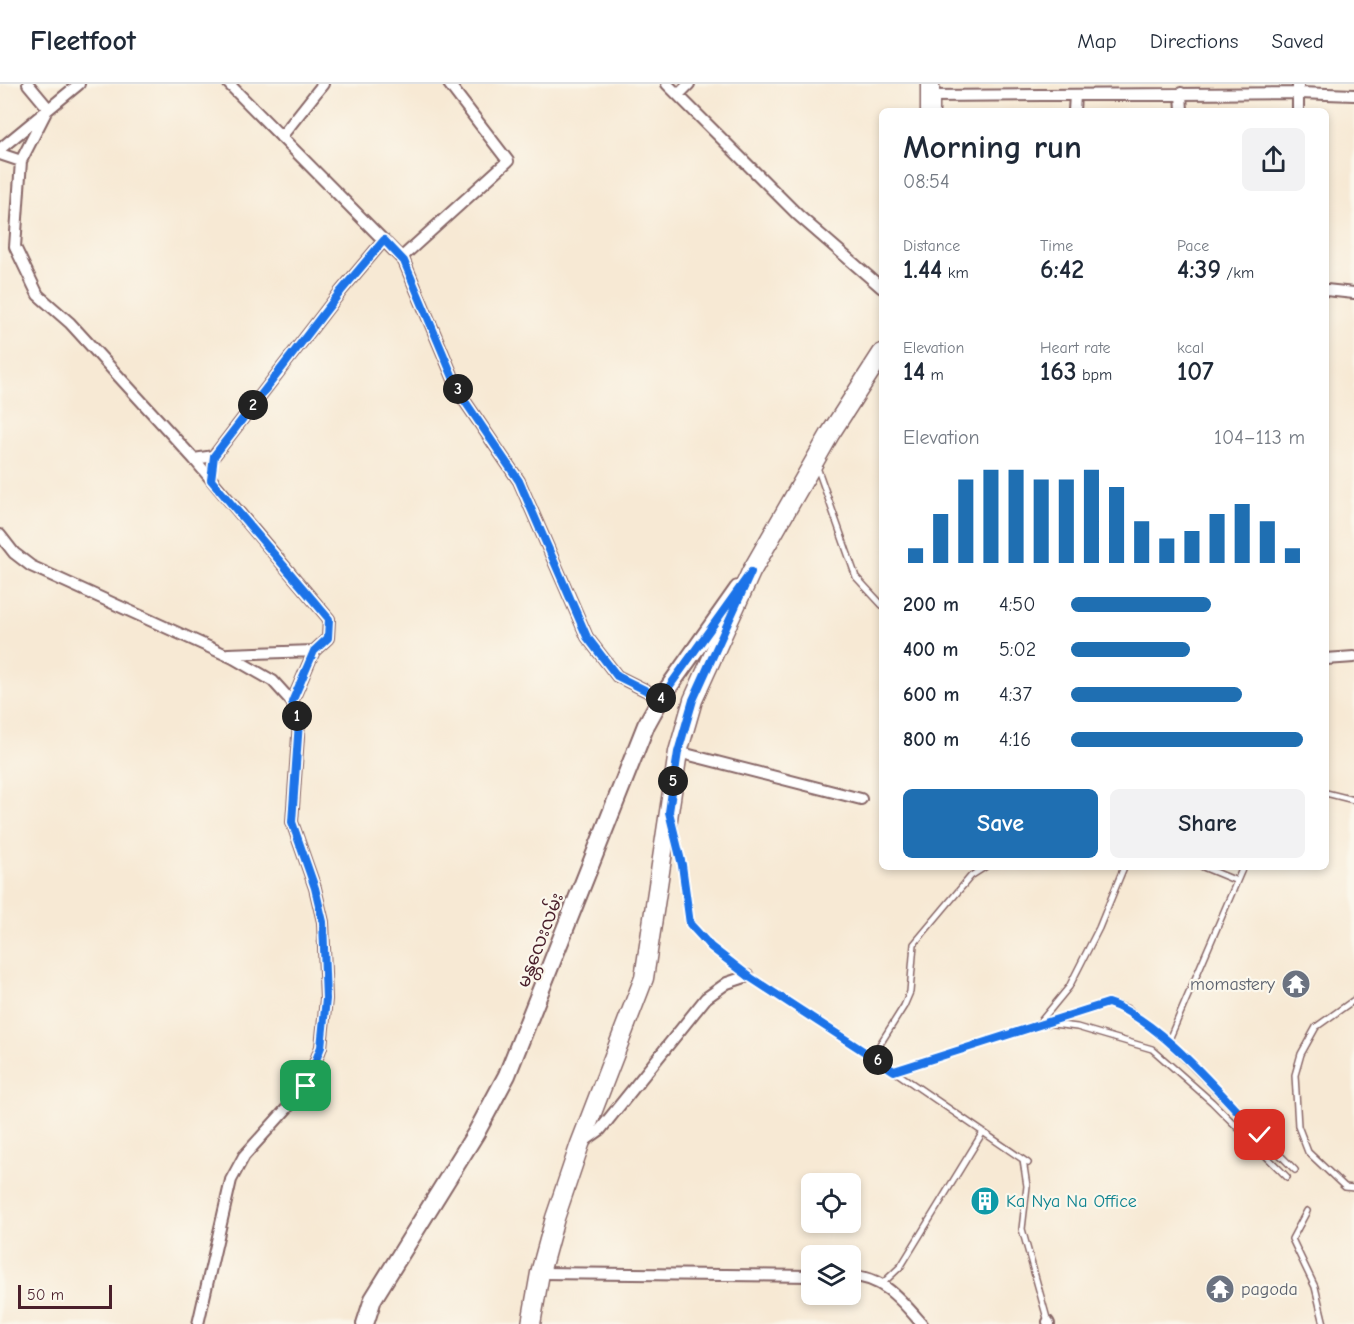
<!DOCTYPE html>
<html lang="en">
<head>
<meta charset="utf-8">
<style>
  body { margin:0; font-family:"Comic Neue","Noto Sans Myanmar",sans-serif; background:#f2f2f3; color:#1f2937; height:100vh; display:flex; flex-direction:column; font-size:22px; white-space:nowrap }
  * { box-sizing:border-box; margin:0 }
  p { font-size:20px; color:#747a83 }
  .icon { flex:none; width:33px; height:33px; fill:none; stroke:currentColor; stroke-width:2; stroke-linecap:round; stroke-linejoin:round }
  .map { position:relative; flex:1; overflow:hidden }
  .details { position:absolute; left:879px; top:24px; width:450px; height:762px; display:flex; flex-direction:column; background:#fff; border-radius:9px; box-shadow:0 3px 9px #0003 }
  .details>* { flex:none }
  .tools { position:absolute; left:801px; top:1089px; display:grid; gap:12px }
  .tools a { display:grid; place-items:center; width:60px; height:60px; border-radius:9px; background:#fff; box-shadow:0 3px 9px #0003; font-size:30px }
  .scale { position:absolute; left:18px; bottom:15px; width:94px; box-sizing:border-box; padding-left:6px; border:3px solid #4a1f2b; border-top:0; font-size:16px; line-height:21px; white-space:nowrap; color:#4a1f2b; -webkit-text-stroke:4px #fbf7ec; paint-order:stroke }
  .pin { position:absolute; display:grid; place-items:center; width:51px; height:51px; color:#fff; margin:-26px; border-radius:12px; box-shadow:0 3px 9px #0006 }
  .km { position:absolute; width:30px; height:30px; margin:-15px; border-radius:50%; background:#222; color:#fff; font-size:16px; line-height:30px; text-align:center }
  .round { display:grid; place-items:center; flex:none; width:63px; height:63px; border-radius:9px; background:#f2f2f3 }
  .head { display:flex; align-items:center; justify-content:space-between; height:102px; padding:0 24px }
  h1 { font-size:33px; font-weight:700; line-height:45px }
  .stats { display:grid; grid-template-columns:repeat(3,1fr); gap:9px; height:102px; padding:6px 24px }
  .stats div { display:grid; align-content:center }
  .stats b { font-size:26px; font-weight:700 }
  .stats small { font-size:16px; font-weight:400 }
  .stats p { font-size:16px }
  .chart { height:168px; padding:12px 24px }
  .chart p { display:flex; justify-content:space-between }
  .chart svg { width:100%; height:108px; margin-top:6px; stroke:#1f6fb2; stroke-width:6 }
  .cta { display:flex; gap:12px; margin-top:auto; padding:12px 24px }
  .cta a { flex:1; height:69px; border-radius:9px; background:#1f6fb2; color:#fff; font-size:24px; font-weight:700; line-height:69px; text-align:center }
  .cta a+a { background:#f2f2f3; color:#1f2937 }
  ul { padding:0 24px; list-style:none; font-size:20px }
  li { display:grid; grid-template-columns:96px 72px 1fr; align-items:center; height:45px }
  li i { height:15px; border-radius:8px; background:#1f6fb2 }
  header { display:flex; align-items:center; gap:36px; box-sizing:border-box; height:84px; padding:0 30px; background:#fff; border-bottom:2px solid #e0e1e3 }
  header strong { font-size:28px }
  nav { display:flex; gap:33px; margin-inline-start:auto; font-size:21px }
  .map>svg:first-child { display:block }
</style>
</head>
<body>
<header>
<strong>Fleetfoot</strong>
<nav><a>Map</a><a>Directions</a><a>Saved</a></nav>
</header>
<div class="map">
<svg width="1354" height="1240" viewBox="0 0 1354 1240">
  <rect width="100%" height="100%" fill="#fbf7ec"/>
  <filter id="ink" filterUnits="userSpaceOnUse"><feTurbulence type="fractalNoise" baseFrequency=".0167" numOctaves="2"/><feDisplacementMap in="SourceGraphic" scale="12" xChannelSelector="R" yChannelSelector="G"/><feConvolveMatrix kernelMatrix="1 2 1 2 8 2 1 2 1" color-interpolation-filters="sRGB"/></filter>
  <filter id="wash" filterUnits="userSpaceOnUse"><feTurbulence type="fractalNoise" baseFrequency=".008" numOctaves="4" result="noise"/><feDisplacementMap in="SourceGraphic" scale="24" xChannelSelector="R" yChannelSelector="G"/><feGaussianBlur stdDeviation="1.35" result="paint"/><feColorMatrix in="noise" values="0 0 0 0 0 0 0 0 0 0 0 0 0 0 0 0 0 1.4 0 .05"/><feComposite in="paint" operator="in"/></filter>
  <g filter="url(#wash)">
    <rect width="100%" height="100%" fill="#f7e9d4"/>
  </g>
  <g filter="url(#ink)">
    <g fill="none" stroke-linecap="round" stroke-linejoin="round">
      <g stroke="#876666" stroke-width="8">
        <path id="service" d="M817,383L856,493L882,521
          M1326,709L1354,716
          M673,745L682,781L690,840L711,863L751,894L894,987L1108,919L1126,924L1159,949L1295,1086
          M1203,783L1237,797
          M1354,916L1316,943L1301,970L1295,991L1298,1042L1308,1068L1345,1103L1354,1104
          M1041,937L1069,903L1099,844L1124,783
          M1045,939L1077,943L1152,965L1212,1018L1287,1093
          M1168,958L1243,783
          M872,973L904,922L910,908L914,860L971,792L985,783
          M894,987L1028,1079
          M1023,1076L1027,1102L1022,1145L1048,1238
          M1307,1127L1292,1155L1315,1203L1324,1240
          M882,1200L901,1182L983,1048"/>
      </g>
      <g stroke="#876666" stroke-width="14">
        <path id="minor" d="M28,0L48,24L21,77L15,163L38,211L70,239L194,375L329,535L328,554L314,567L228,570
          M229,0L404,177L460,310L519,397L587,553L617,592L661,614
          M667,0L678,11L689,0
          M1298,0V27
          M1181,9L1182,27
          M678,11L798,131L882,204
          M930,12L1299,9L1354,11
          M1074,27L1075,11
          M281,53L323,0
          M0,65L79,0
          M0,70L21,77
          M401,174L508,77L449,0
          M1326,206L1354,209
          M194,375L214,372L341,207L384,156
          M0,451L14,469L31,482L233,574L273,597L292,618L299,638L292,738L315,804L323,838L326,915L321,963L306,1003L244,1072L231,1096L198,1240
          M1326,575L1354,573
          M292,618L314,567
          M678,668L861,715
          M583,1058L600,1046L706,914L727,899L748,892
          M540,1189L812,1192
          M850,1192C883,1192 902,1217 922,1240
          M1048,1238L1049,1240"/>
      </g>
      <g stroke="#876666" stroke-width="20">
        <path id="secondary" d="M365,1240L373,1215L476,1049L507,991L646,641L661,614L738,505"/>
      </g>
      <g stroke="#876666" stroke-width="21">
        <path id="primary" d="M930,0V27
          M531,1240L540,1189L555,1134L580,1060L644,894L678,668L693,616L751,488L830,350L882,269"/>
      </g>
      <use href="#service" stroke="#fff" stroke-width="5"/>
      <use href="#minor" stroke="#fff" stroke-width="10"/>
      <use href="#secondary" stroke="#fff" stroke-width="16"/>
      <use href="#primary" stroke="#fff" stroke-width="18"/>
    </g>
  </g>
  <g fill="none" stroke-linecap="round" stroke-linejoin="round" filter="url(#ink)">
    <g stroke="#fff" stroke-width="12">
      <path id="route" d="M306,1002L321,963L326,915L323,838L315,804L292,738L299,638L292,618L314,567L328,554L329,535L211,396L214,372L341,207L384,156L404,177L460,310L519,397L587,553L617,592L661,614L751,488L693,616L678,668L669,728L682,781L690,840L711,863L751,894L894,987L1108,919C1159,935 1221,1011 1260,1051"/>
    </g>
    <use href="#route" stroke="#1a73e8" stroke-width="8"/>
  </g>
  <defs>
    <g id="temple-disc" transform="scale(1.5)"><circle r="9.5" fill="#6b7280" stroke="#fbf7ec"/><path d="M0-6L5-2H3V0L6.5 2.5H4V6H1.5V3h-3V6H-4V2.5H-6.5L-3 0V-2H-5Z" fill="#fff"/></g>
    <g id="building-disc" transform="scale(1.5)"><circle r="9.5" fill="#0f9aa8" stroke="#fbf7ec"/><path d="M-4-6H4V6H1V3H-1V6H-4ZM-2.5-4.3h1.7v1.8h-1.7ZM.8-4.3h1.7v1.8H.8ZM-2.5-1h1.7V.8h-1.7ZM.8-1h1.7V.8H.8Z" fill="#fff"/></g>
  </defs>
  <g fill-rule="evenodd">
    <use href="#temple-disc" x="1296" y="900"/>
    <use href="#building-disc" x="985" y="1117"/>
    <use href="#temple-disc" x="1220" y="1205"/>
  </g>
  <g text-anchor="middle" stroke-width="4.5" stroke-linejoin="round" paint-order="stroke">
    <g font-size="18" fill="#4a1f2b" stroke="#fbf7ec">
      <text transform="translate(540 856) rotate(-69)" y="6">မန္တလေးလမ်း</text>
    </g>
    <g font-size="18" fill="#5b616d" stroke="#fbf7ec" text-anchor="end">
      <text x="1275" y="906">momastery</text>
      <text x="1241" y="1211" text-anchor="start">pagoda</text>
    </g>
    <g font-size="18" fill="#0d838f" stroke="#fbf7ec" text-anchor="start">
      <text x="1006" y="1123">Ka Nya Na Office</text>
    </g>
  </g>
</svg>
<div class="tools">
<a><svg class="icon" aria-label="locate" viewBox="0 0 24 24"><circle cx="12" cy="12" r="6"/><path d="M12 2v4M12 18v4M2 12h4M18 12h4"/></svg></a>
<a><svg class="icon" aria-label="layers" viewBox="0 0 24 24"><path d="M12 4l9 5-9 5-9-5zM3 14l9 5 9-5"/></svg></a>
</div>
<div class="scale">50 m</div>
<div class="pin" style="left:306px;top:1002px;background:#1e9e55"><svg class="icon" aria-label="arrive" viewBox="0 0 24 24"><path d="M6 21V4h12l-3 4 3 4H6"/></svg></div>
<div class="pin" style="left:1260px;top:1051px;background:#d93025"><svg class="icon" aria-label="check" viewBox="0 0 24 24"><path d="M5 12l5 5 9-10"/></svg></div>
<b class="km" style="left:297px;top:632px">1</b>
<b class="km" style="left:253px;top:321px">2</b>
<b class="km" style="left:458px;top:305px">3</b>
<b class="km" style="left:661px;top:614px">4</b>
<b class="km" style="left:673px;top:697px">5</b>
<b class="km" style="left:878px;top:976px">6</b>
<section class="details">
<div class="head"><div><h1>Morning run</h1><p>08:54</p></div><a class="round"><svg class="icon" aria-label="share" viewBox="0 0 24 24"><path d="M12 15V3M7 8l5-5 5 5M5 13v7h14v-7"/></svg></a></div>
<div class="stats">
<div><p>Distance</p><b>1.44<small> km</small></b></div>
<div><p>Time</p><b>6:42</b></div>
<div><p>Pace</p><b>4:39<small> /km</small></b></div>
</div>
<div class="stats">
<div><p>Elevation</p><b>14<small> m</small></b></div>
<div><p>Heart rate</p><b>163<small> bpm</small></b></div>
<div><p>kcal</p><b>107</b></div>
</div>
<div class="chart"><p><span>Elevation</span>104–113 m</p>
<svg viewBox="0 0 160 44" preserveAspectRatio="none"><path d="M5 44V38M15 44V24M25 44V10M35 44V6M45 44V6M55 44V10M65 44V10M75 44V6M85 44V13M95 44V27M105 44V34M115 44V31M125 44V24M135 44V20M145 44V27M155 44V38"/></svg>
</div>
<ul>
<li><b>200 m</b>4:50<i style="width:60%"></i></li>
<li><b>400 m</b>5:02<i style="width:51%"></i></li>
<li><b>600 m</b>4:37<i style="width:73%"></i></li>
<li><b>800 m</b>4:16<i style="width:99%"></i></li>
</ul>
<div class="cta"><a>Save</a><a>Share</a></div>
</section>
</div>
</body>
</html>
